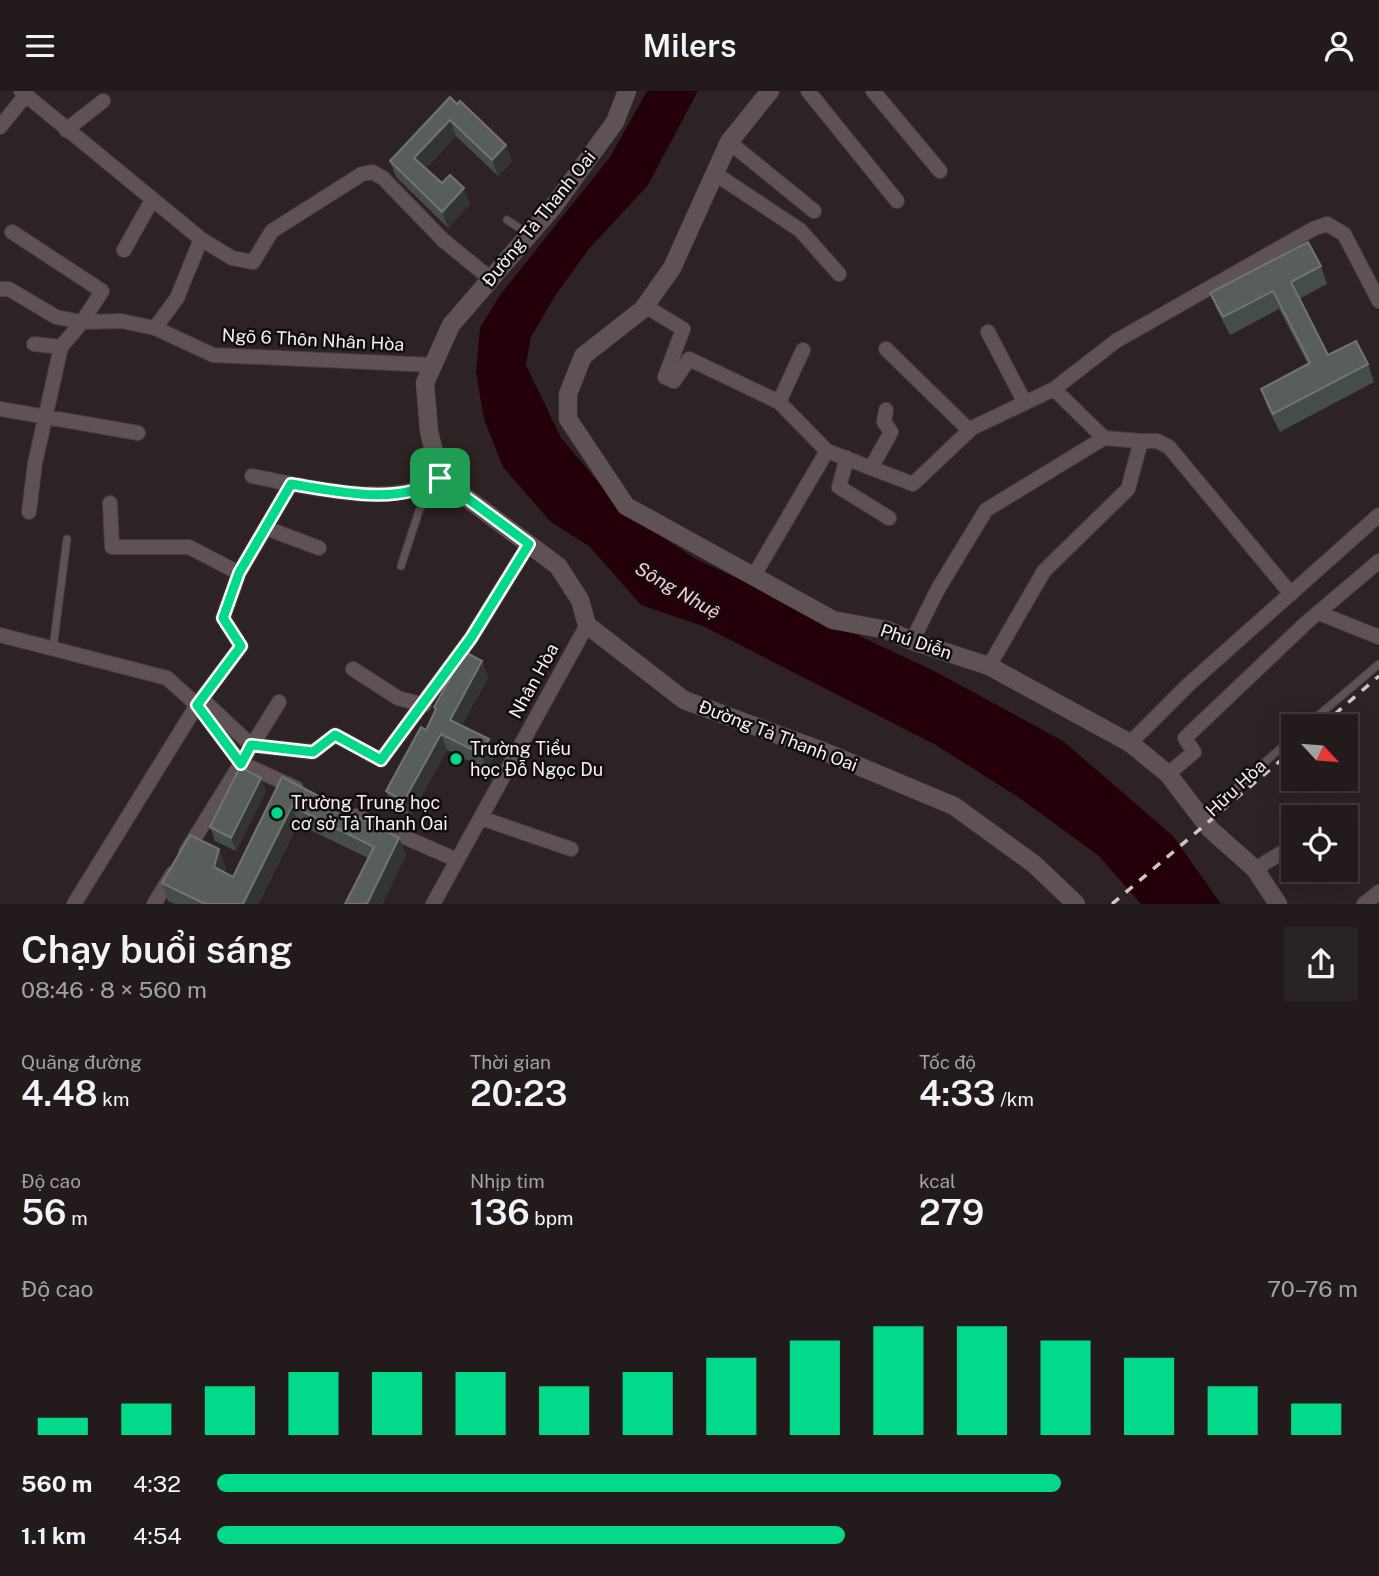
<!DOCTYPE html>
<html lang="vi">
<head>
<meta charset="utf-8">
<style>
  body { margin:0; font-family:"Public Sans",sans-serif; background:#2a2324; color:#f1f3f6; height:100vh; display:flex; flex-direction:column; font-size:26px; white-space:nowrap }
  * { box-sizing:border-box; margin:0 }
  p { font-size:23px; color:#a2a1a3 }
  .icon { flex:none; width:38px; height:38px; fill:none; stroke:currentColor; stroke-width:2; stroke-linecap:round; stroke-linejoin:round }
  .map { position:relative; height:813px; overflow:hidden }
  .panel { display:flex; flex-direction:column; background:#221a1b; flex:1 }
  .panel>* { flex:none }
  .needle { width:46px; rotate:116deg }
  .buttons { position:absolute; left:1281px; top:623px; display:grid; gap:14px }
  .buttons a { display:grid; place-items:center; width:77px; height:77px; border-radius:0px; background:#221a1b; box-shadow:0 7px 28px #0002,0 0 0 2px #3f383a; font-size:35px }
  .pin { position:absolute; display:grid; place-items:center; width:60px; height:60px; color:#fff; margin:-30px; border-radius:14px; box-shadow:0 4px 10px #0006 }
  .round { display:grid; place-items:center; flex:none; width:74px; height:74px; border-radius:0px; background:#2a2324 }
  .headline { display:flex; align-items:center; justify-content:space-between; height:119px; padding:0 21px }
  h1 { font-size:38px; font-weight:600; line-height:52px }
  .figures { display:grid; grid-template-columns:repeat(3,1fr); gap:10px; height:119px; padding:7px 21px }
  .figures div { display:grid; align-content:center }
  .figures b { font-size:35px; font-weight:600 }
  .figures small { font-size:19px; font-weight:400 }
  .figures p { font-size:19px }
  .chart { height:196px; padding:14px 21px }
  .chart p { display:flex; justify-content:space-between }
  .chart svg { width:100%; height:126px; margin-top:7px; stroke:#02d98b; stroke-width:6 }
  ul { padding:0 21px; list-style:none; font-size:23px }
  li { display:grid; grid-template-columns:112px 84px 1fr; align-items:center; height:52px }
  li i { height:18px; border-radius:9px; background:#02d98b }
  header { display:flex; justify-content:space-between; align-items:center; height:91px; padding:0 21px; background:#221a1b; font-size:32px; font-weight:600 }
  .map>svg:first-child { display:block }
</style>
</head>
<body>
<header><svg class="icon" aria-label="menu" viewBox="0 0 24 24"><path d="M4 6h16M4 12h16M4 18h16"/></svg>Milers<svg class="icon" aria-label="person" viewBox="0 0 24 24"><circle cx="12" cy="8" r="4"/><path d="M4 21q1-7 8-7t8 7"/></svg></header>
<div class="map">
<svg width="1379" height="813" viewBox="0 0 1379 813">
  <rect width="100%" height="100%" fill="#2d2224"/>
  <path fill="#24000b" d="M647,0H698L648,94L588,159L555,205L531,246L526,274L561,347L622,419L694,467L936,581L1063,650L1173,745L1221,813H1141L1099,765L1021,708L936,654L703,535L641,514L589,455L551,431L503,376L484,328L476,281L480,237L500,204L610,66Z"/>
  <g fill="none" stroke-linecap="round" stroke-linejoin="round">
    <g stroke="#473e3f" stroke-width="9">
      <path id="service" d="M507,129L530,144
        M401,475L419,420L432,394
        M53,557L67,448
        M1306,635L1379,573
        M1203,727L1293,646"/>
    </g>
    <g stroke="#473e3f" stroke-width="16">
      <path id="minor" d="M21,0L201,148L232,167L253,171L272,140L362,83L372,81L383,87L443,149L492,189
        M808,0L897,110
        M873,0L940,80
        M0,36L25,5
        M66,39L103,10
        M729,51L814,120
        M714,82L800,139L839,183
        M12,141L102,200L82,231L61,256L35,372L29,421
        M124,159L152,109
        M0,198H9L56,226L82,231L121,230L155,237L213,264L433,274
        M645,215L683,238L665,286L674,290L689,268L779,311L827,360
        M155,237L177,207L201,148
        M988,241L1025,312
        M34,253L61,256
        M886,258L969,339
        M1054,298L1104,347
        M779,311L803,259
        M0,318L138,342
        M1141,350H1157L1169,356L1291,503
        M847,367L839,396L889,427
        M871,377L891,341L884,331L886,319
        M252,385C301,395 398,419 440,387
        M110,412L112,456H189L239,482
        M266,437L319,457
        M753,486L827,360L913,393L972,337L1054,298L1116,250L1313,138L1327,133L1344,143L1379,210
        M1319,522L1379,546
        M0,544L167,587L197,614L241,672L296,697
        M912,550L938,498L986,419L1104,347L1141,350L1128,398L1044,480L989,575
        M353,578L398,607L424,614
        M202,608L251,654L313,661L335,644L381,669L471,547L529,453
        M1130,652L1188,594L1379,424
        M1168,683L1194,661L1185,647L1306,532L1379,470
        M356,725L457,769
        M481,727L571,758
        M186,761L279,611
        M1255,778L1293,755
        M74,813L197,614L241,555L223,527L239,482L291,393
        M154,813L173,782
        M433,813L587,534
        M1364,813L1379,801"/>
    </g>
    <g stroke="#473e3f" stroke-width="19">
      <path id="tertiary" d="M627,0L615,31L553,116L451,234L425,292L429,340L440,387L558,475L580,509L587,534L684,609L825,661L954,715L1034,773L1076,813
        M770,0L729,51L672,177L643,218L583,265L568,303V328L626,415L833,529L887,539L912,550L989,575L1130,652L1168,683L1210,738L1255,778L1278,813"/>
    </g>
    <use href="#service" stroke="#5e5254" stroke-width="7"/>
    <use href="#minor" stroke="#5e5254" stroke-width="14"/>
    <use href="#tertiary" stroke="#5e5254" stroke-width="18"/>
    <path stroke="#cfc6c7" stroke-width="3.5" stroke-dasharray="9 9" stroke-linecap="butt" d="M1321,635L1379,585
      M1112,813L1293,659"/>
  </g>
  <path fill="#444d48" d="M450,6L512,70L498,85L456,45L426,77L442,92L470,113L448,137L396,86L390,70Z
    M1321,175L1327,193L1299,208L1328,264L1368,273L1374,291L1280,341L1267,316L1261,298L1308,273L1279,218L1230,244L1217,219L1210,202Z
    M482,570L488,587L461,635L489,648L495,664L487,679L447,659L410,726L392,716L386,700L426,639L435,620L434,616Z
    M282,686L399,747L406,764L382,813H345L368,767L298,733L258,813H175L168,810L162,792L219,758L225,776L224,781L233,786Z
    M266,700L236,760L215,750L210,736Z"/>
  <path fill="#333532" d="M450,29L456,45L420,83L414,67Z
    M506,54L512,70L498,85L492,69Z
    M464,97L470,113L448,137L442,121Z
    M482,570L488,587L455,645L450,629Z
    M441,643L447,659L410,726L404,710Z
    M489,648L495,664L487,679L481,663Z
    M261,687L266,700L236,760L231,747Z
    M292,715L298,733L258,813H243Z
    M399,747L406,764L382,813H367Z
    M219,758L225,776L220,794L214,776Z"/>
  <path fill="#585f5a" stroke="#717571" stroke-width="2" d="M450,6L457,13L460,10L506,54L492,69L450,29L414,67L442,92L450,84L464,97L442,121L390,70Z
    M1308,151L1321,175L1291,191L1328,264L1356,250L1368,273L1273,323L1261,298L1310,272L1273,200L1223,226L1210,202Z
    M465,561L482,570L450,629L489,648L481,663L441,643L404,710L386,700L421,636L426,639L436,618L434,616Z
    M240,676L261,687L231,747L210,736Z
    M282,686L399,747L367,813H345L374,756L292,715L243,813H205L162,792L190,744L219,758L214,776L233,786Z"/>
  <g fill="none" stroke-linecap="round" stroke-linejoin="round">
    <g stroke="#fff" stroke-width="14">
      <path id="route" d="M440,387L529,453L471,547L381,669L335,644L313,661L251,654L241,673L197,614L241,555L223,527L239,482L291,393C335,400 402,416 440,387Z"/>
    </g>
    <use href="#route" stroke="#02d98b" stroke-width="9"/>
  </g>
  <g fill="#02d98b" stroke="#120d0e" stroke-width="2.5">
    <circle cx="456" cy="668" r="7"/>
    <circle cx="277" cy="722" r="7"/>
  </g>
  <g text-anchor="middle" stroke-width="5" stroke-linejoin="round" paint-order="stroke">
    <g font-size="18" fill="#f7eff0" stroke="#120d0e">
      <text transform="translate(539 128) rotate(-51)" y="6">Đường Tả Thanh Oai</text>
      <text transform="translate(313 249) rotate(3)" y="6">Ngõ 6 Thôn Nhân Hòa</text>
      <text transform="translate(916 551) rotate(19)" y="6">Phú Diễn</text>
      <text transform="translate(534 590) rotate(-61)" y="6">Nhân Hòa</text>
      <text transform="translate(778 645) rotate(21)" y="6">Đường Tả Thanh Oai</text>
      <text transform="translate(1236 697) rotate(-43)" y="6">Hữu Hòa</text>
    </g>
    <g font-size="18" fill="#f7eff0" stroke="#120d0e" text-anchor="start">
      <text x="470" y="664">Trường Tiểu<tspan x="470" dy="21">học Đỗ Ngọc Du</tspan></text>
      <text x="291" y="718">Trường Trung học<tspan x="291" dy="21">cơ sở Tả Thanh Oai</tspan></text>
    </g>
    <g font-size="19" font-style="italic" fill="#fbcad3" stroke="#120d0e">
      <text transform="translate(678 499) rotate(30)" y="7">Sông Nhuệ</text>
    </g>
  </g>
</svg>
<div class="buttons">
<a><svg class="needle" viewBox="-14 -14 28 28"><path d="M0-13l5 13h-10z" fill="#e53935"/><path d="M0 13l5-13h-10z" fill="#a2a1a3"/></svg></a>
<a><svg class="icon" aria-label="locate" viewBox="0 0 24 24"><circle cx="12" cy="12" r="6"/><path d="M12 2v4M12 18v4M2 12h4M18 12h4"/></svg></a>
</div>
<div class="pin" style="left:440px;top:387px;background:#1e9e55"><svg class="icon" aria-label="arrive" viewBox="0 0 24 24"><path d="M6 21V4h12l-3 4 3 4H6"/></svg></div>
</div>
<section class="panel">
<div class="headline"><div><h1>Chạy buổi sáng</h1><p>08:46 · 8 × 560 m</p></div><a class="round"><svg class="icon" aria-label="share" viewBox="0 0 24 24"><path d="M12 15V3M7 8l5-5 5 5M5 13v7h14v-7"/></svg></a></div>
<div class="figures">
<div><p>Quãng đường</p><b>4.48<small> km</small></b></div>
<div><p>Thời gian</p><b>20:23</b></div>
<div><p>Tốc độ</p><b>4:33<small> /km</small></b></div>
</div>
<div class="figures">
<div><p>Độ cao</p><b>56<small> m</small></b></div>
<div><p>Nhịp tim</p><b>136<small> bpm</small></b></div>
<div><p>kcal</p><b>279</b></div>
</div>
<div class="chart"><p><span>Độ cao</span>70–76 m</p>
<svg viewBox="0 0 160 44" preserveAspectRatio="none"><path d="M5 44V38M15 44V33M25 44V27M35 44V22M45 44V22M55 44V22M65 44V27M75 44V22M85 44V17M95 44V11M105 44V6M115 44V6M125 44V11M135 44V17M145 44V27M155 44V33"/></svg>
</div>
<ul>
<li><b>560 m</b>4:32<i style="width:74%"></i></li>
<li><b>1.1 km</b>4:54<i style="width:55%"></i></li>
</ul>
</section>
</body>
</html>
